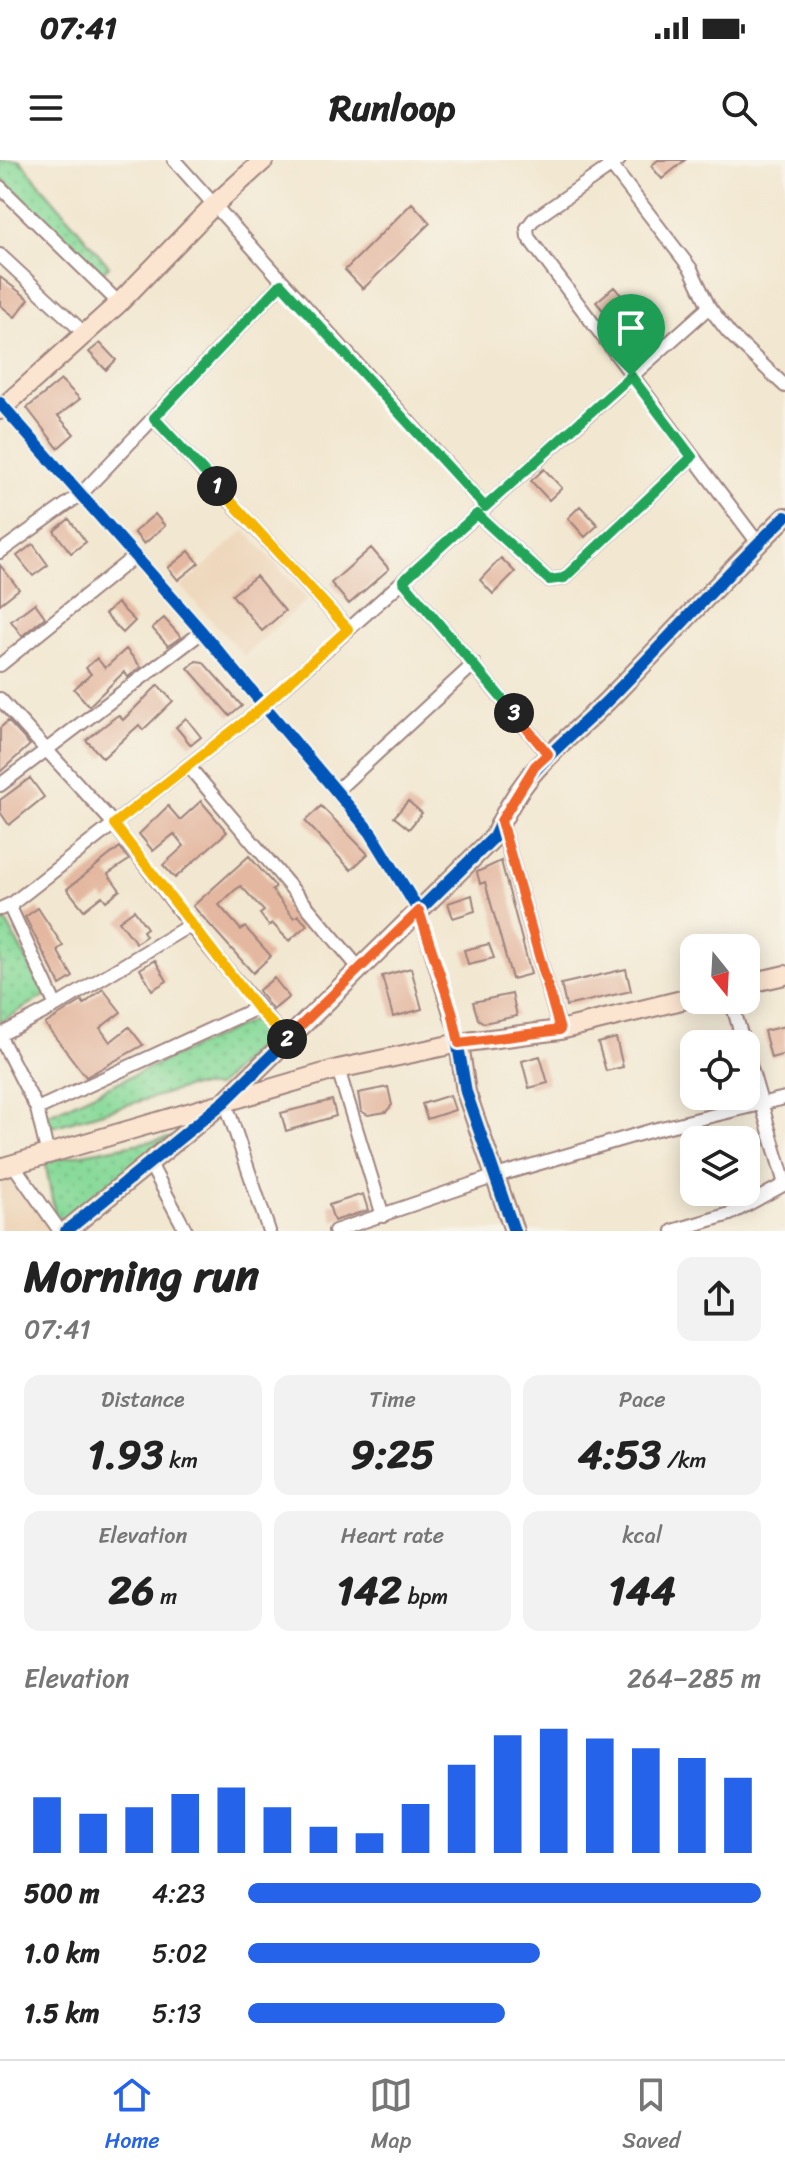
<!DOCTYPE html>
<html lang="en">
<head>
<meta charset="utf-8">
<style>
  body { margin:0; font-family:Sriracha,sans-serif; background:#f2f2f2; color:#222; height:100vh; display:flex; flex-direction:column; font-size:30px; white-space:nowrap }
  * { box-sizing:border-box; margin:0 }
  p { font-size:26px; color:#767676 }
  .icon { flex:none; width:44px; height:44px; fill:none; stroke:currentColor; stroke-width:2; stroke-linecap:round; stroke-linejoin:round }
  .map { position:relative; height:1071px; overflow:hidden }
  .panel { display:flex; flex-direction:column; background:#fff; flex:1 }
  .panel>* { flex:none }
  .needle { width:52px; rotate:162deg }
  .fabs { position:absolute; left:680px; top:774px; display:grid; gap:16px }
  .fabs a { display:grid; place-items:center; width:80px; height:80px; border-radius:16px; background:#fff; box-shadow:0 4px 20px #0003; font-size:40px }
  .pin { position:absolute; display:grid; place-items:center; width:68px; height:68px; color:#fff; margin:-82px -34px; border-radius:50% 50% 50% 0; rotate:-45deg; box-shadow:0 0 8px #0007 }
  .pin .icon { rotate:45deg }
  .km { position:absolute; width:40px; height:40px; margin:-20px; border-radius:50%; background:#222; color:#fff; font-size:22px; line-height:40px; text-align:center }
  .round { display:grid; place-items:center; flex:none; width:84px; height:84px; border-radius:16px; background:#f2f2f2 }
  .overview { display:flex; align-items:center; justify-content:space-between; height:136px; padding:0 24px }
  h1 { font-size:44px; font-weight:700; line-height:60px }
  .stats { display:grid; grid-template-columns:repeat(3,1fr); gap:12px; height:136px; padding:8px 24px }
  .stats div { display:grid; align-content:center; border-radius:16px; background:#f2f2f2; text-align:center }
  .stats b { font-size:40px; font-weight:700 }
  .stats small { font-size:22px; font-weight:400 }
  .stats p { font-size:22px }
  .chart { height:224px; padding:16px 24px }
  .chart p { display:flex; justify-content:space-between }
  .chart svg { width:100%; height:144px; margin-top:8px; stroke:#2563eb; stroke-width:6 }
  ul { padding:0 24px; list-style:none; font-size:26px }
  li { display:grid; grid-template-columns:128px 96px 1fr; align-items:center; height:60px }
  li i { height:20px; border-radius:10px; background:#2563eb }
  .status { display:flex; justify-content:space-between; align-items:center; height:56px; padding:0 40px; background:#fff; direction:ltr }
  .status svg { height:22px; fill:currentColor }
  header { display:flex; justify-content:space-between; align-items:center; height:104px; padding:0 24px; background:#fff; font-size:36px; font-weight:700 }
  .dock { display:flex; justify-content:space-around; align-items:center; height:112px; border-top:2px solid #e0e0e0; background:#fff; font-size:22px; color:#767676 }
  .dock a { display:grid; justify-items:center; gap:4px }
  .dock .on { color:#2563eb }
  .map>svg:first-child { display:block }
</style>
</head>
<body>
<div class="status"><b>07:41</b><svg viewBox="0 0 49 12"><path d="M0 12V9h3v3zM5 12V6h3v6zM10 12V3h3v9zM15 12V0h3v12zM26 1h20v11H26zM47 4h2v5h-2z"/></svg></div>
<header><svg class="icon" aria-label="menu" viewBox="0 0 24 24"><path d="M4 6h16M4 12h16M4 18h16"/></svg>Runloop<svg class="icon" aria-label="search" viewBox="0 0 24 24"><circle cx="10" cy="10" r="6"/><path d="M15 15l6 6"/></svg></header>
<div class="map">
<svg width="785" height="1071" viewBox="0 0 785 1071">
  <defs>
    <pattern id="grass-dots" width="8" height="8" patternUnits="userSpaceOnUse" patternTransform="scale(2)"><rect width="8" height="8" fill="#89da9a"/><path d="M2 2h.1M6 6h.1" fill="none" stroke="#78bb85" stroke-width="1.8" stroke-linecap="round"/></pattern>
  </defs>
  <rect width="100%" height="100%" fill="#f7f3e8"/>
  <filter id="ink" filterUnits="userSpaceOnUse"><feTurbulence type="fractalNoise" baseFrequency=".0125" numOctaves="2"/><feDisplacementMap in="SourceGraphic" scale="16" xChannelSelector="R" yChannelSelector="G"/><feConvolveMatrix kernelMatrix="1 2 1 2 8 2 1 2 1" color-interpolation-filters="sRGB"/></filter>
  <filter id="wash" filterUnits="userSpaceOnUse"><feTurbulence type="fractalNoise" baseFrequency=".006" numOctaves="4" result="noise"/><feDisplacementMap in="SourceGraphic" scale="32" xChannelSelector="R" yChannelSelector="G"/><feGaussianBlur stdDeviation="1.8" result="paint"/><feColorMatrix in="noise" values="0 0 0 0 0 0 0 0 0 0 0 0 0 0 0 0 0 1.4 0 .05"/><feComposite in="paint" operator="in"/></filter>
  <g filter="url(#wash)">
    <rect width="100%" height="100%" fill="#f2e7d0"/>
    <path fill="#eed7bb" d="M245,370L307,439L244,496L181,427Z
      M12,1010L52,1071H0V1015Z"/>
    <path fill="url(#grass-dots)" stroke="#6a7c62" stroke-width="2" d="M0,0H20L109,106L101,114L0,17Z
      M4,758L46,835L0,862V759Z
      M255,859L268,876L217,927H188L52,967L45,956Z
      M173,977L65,1061L55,1055L45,1001Z"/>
    <g id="blocks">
      <path fill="#e4b8a0" d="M658,0H685L662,19L651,6Z
        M412,43L430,63L363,129L345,110Z
        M0,117L29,139L15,157L0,145Z
        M614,127L631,146L613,162L596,142Z
        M100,183L116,200L106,210L89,192Z
        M61,220L80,239L58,256L74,274L58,288L27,248Z
        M544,309L562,328L549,340L531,321Z
        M580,346L598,365L585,377L568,358Z
        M155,354L165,366L144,384L134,372Z
        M69,359L86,382L71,393L54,371Z
        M33,384L48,405L33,416L17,396Z
        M371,388L389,409L349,444L331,423Z
        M189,391L199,403L178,420L168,408Z
        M501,398L515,412L493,434L480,420Z
        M0,405L19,429L0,444Z
        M256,416L285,451L262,471L232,435Z
        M35,443L45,457L22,476L11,461Z
        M117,443L135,461L123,473L105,454Z
        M164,458L181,477L168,486L152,468Z
        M126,489L141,507L128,517L124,512L89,546L74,529L91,514L86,508L97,498L105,508Z
        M196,501L203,502L242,546L230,556L188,508Z
        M158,525L173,541L143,570L139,565L103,598L86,580L118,555L123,560Z
        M186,558L201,577L191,585L176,567Z
        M8,561L30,585L0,612V568Z
        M30,618L44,637L9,665L0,652V640Z
        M201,641L227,672L175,718L163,705L184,686L174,674L153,691L139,674L168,646L180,660Z
        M408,641L422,653L409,669L394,657Z
        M321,646L368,694L351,710L305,661Z
        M120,687L129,700L108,714L120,730L106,741L102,736L84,750L67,729Z
        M249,696L276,727L272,730L294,758L298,755L307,765L289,781L272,763L269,766L260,754L264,751L241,726L235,730L219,745L241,770L245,767L271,796L253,813L193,746Z
        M501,701L531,814L512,819L485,722L480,724L477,712Z
        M472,735L475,751L453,758L448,743Z
        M38,748L63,786L57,790L73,817L60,825L25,757Z
        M134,750L147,768L143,771L146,776L136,783L119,761Z
        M489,784L494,798L468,804L464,790Z
        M155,800L167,821L152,830L140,809Z
        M411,808L422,849L393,857L382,816Z
        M626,809L631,831L566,846L561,824Z
        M274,818L289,837L273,850L258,831Z
        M103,829L121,852L100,868L110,882L129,867L143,885L86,917L45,864L82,841L84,844Z
        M512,834L517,856L484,863L478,859L473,842Z
        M785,866V894L771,898L764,871Z
        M616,878L623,907L606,911L598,883Z
        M540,896L548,923L529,928L522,901Z
        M388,927L392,945L386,952L368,955L361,951L358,933Z
        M450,935L455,950L427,959L422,944Z
        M332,940L336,956L286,971L281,953Z
        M363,1034L368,1050L334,1061L329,1045Z"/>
    </g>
  </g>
  <g filter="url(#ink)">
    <use href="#blocks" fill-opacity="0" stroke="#9e837e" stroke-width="2"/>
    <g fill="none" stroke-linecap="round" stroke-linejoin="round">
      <g stroke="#9e837e" stroke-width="16">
        <path id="street" d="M174,0L485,347
          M619,0L533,60L527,68L528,77L758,383
          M608,1L691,109L709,147L729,173L785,226
          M0,27L119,143
          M0,95L84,173
          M0,243L202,472L371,673L419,751L459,883
          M154,258L348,469
          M477,354L549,420L564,418L692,297
          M0,392L81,334L281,124
          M403,421L548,594
          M0,505L135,396
          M0,539L114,664L190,765L286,880
          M189,607L359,808
          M0,625L202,472
          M336,631L474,504
          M501,662L560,870
          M9,745L56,846
          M0,749L13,743L254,554L709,147
          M731,840L744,884
          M0,875L56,846L190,765
          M0,877L37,949L47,991
          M338,909L383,1056
          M225,941L269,1071
          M37,949L257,848
          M12,1003L60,1071
          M150,1004L186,1071
          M335,1071L496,1016L653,970L785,938
          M673,1071L730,1054L785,1024L746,891"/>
      </g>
      <g stroke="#9e837e" stroke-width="22">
        <path id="secondary" d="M0,250L119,143L213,46L264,0
          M746,824L785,815
          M459,883L466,932L514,1071
          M0,1008L338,909L459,883L560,870L694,837
          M66,1071L225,941L494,677C526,603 563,587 615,533C672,475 726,414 785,357"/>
      </g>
      <use href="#street" stroke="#fff" stroke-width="12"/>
      <use href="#secondary" stroke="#fce5d0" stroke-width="18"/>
      <g stroke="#f7f3e8" stroke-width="17">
        <path id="cycleway" d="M0,243L202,472L336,631L371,673L419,751L452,851L466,932L514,1071
          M66,1071L225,941L494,677C526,603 563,587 615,533C672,475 726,414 785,357"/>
      </g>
      <use href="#cycleway" stroke="#0057b8" stroke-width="12"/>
    </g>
  </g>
  <g fill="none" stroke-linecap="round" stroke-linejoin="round" filter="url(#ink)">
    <g stroke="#fff" stroke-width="16">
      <path id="split-1" d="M217,326L154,258L281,124L485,347L631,216"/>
    </g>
    <g stroke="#fff" stroke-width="16">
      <path id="split-2" d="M217,326L348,469L254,554L114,664L257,848L287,879"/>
    </g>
    <g stroke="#fff" stroke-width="16">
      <path id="split-3" d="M287,879L419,751L452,851L459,883L560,870L501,661L535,606L548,594L514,553"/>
    </g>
    <g stroke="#fff" stroke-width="16">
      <path id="split-4" d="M514,553L403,421L477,354L549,420L564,418L692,297L631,216"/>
    </g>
    <use href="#split-1" stroke="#22a559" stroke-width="10"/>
    <use href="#split-2" stroke="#f5b400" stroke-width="10"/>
    <use href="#split-3" stroke="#f0652b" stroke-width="10"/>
    <use href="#split-4" stroke="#22a559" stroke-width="10"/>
  </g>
</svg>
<div class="fabs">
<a><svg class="needle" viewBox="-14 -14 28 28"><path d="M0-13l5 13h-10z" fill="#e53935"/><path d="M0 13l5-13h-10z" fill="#767676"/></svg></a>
<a><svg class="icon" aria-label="locate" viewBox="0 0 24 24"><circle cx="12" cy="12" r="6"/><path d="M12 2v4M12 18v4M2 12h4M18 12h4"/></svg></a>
<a><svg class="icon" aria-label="layers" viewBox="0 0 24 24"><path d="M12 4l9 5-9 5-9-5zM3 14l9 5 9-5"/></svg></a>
</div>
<div class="pin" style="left:631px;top:216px;background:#1e9e55"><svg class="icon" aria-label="arrive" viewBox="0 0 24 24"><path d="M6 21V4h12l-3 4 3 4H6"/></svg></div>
<b class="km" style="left:217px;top:326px">1</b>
<b class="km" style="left:287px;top:879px">2</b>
<b class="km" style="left:514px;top:553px">3</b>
</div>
<section class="panel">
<div class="overview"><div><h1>Morning run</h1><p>07:41</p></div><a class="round"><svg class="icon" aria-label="share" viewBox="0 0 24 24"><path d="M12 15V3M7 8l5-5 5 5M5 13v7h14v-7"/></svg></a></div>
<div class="stats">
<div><p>Distance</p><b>1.93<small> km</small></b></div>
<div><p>Time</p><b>9:25</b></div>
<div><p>Pace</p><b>4:53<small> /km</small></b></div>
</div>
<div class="stats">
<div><p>Elevation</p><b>26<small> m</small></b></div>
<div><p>Heart rate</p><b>142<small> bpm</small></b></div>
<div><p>kcal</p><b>144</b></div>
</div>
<div class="chart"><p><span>Elevation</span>264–285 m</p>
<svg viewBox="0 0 160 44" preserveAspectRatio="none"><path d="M5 44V27M15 44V32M25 44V30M35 44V26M45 44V24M55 44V30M65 44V36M75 44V38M85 44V29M95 44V17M105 44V8M115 44V6M125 44V9M135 44V12M145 44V15M155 44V21"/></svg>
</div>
<ul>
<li><b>500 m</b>4:23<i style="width:100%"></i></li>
<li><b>1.0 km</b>5:02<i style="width:57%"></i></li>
<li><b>1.5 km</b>5:13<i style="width:50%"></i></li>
</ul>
</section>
<nav class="dock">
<a class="on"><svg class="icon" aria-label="home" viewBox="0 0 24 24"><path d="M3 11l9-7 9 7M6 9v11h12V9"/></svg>Home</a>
<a><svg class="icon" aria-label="map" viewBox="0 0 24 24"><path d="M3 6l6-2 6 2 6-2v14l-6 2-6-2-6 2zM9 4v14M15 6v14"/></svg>Map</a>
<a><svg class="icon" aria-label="saved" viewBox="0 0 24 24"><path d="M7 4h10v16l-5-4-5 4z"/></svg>Saved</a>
</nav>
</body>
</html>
